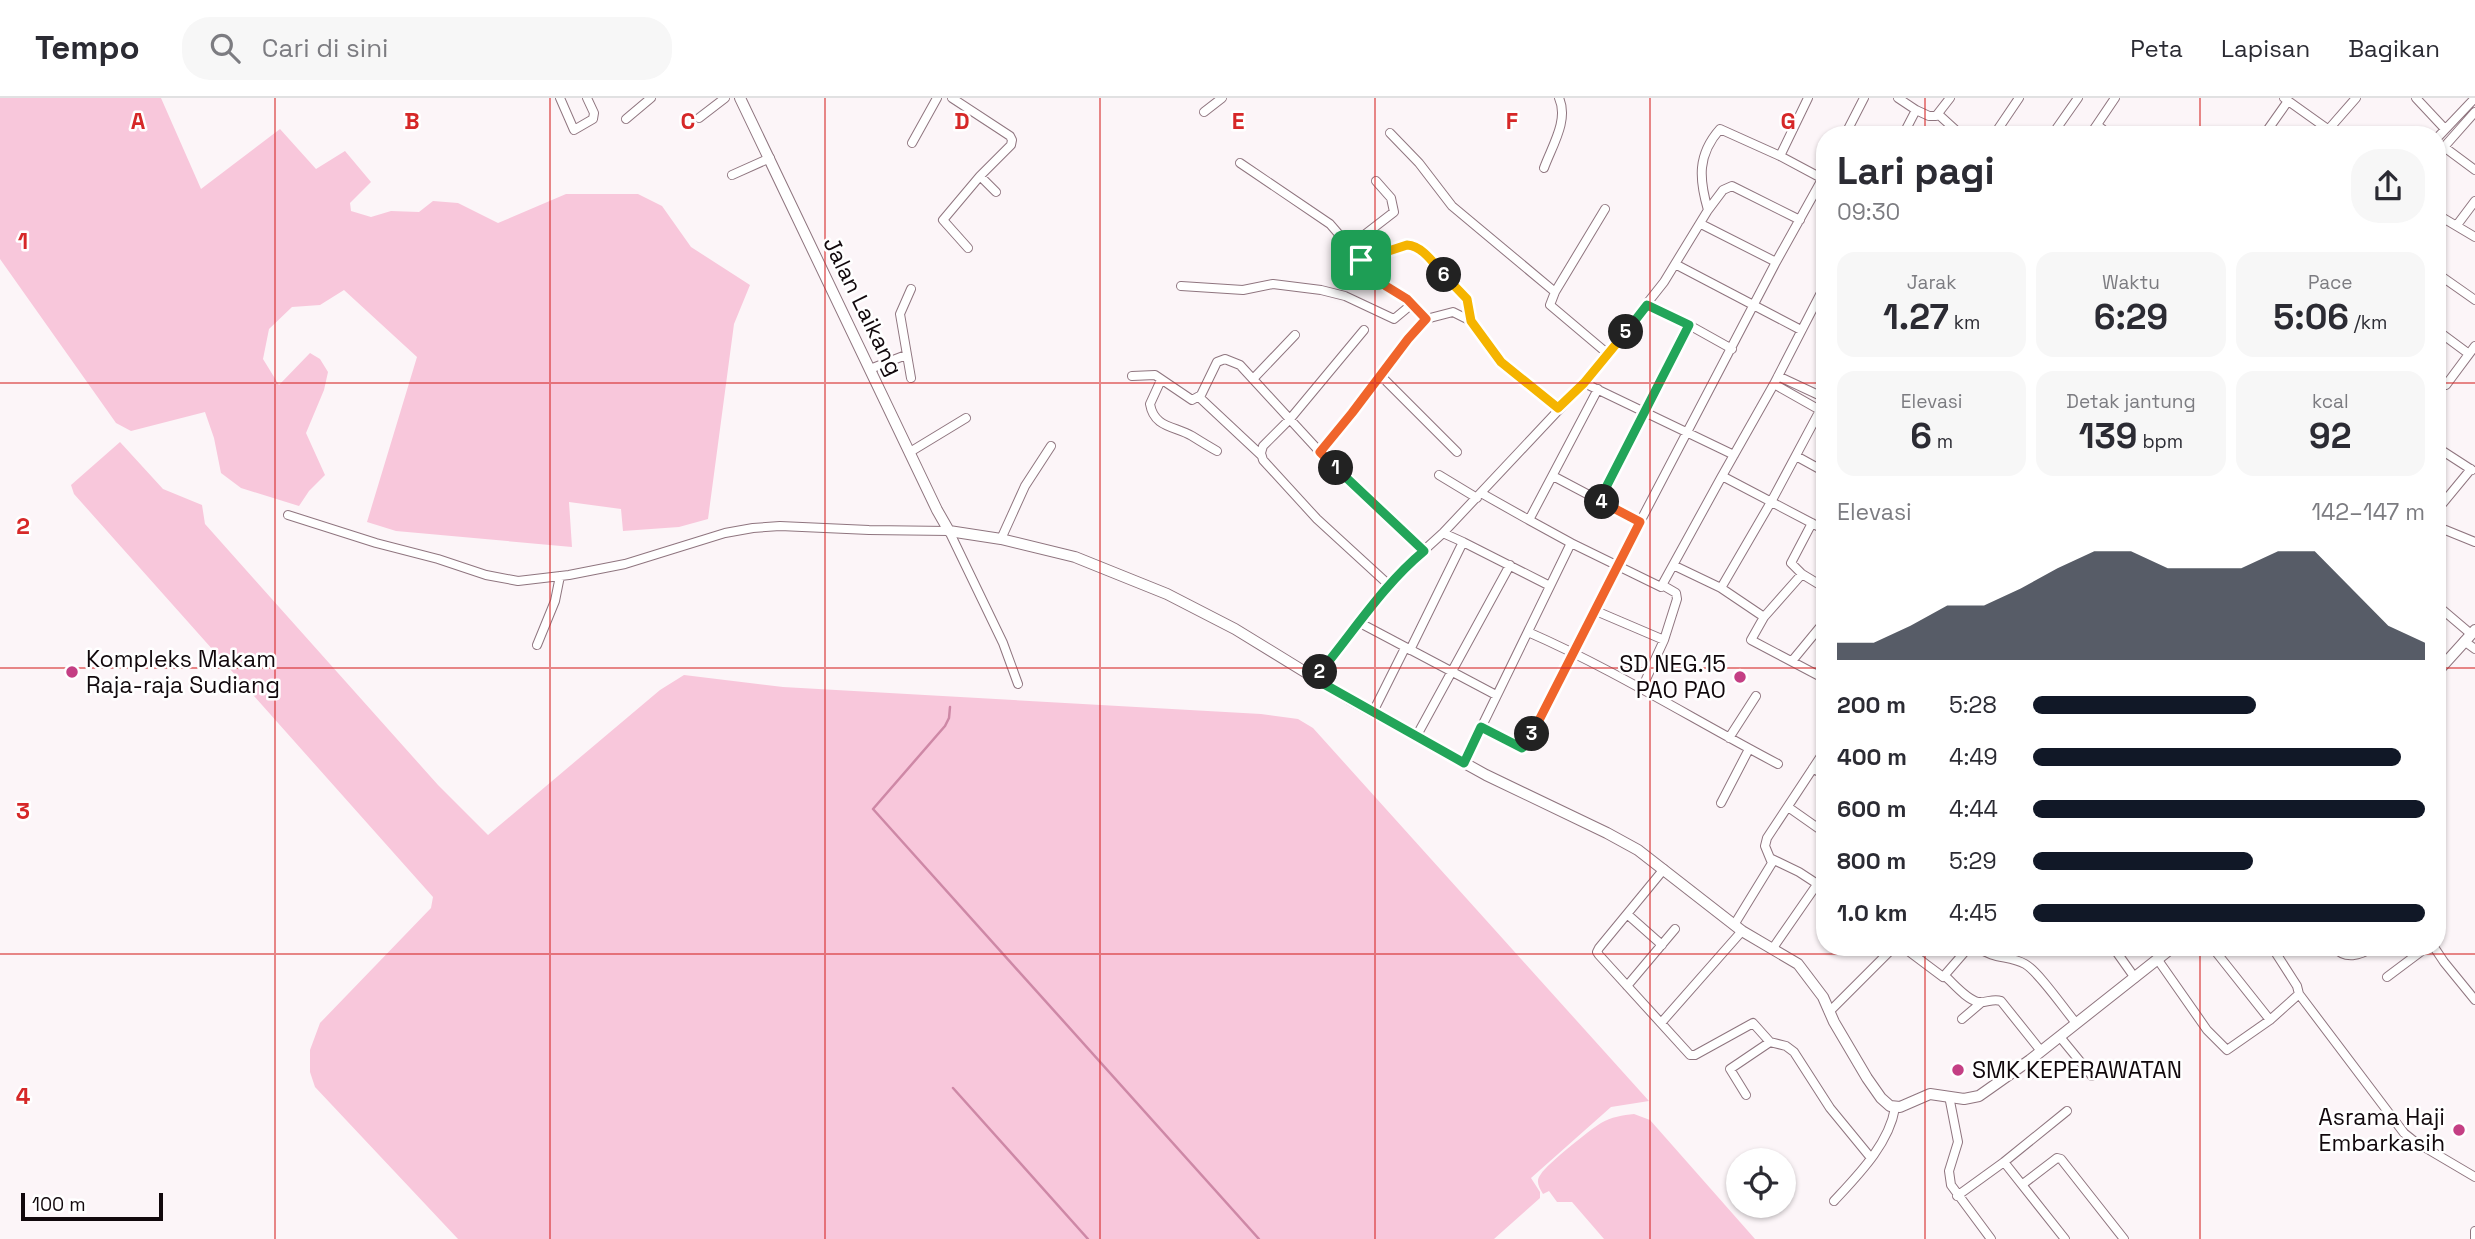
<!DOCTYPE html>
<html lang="id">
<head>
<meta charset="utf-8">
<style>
  body { margin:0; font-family:"Space Grotesk",sans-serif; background:#f7f7f7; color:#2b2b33; height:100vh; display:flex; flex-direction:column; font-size:26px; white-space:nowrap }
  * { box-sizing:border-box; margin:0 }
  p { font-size:23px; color:#7c7c81 }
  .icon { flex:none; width:38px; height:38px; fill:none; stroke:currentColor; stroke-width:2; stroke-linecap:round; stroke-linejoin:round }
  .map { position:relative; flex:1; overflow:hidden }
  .details { position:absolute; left:1816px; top:28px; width:630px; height:830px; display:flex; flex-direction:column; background:#fff; border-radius:28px; box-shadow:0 2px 5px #0004 }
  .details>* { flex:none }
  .fabs { position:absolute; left:1726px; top:1050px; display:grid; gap:14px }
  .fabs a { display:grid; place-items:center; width:70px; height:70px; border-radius:50%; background:#fff; box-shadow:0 2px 5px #0004; font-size:35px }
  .scale { position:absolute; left:21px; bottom:18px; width:142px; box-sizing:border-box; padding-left:7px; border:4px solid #11080c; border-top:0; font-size:19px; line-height:24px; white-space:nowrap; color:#11080c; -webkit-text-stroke:5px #fff; paint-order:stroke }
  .pin { position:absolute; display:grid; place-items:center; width:60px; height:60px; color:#fff; margin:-30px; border-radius:14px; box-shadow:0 4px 10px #0006 }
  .km { position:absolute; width:35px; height:35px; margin:-18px; border-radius:50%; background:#222; color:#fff; font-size:19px; line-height:35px; text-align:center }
  .round { display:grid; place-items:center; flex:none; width:74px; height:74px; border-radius:28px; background:#f7f7f7 }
  .overview { display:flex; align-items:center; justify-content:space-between; height:119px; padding:0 21px }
  h1 { font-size:38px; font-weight:700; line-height:52px }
  .figures { display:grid; grid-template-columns:repeat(3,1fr); gap:10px; height:119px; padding:7px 21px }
  .figures div { display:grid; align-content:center; border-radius:18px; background:#f7f7f7; text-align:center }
  .figures b { font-size:35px; font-weight:700 }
  .figures small { font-size:19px; font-weight:400 }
  .figures p { font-size:19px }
  .chart { height:196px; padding:14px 21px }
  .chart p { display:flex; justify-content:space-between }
  .chart svg { width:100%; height:126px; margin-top:7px; fill:#111827; opacity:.7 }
  ul { padding:0 21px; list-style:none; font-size:23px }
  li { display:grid; grid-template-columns:112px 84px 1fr; align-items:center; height:52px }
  li i { height:18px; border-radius:9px; background:#111827 }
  header { display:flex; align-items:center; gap:42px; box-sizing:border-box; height:98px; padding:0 35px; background:#fff; border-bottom:2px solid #e1e1e2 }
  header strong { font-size:33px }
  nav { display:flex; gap:38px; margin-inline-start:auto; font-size:24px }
  .search { width:490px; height:63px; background:#f7f7f7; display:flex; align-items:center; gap:18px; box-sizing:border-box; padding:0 24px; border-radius:28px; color:#7c7c81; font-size:26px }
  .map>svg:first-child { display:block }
</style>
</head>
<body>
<header>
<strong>Tempo</strong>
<div class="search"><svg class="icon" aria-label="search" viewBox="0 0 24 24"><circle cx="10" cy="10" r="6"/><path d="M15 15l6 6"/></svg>Cari di sini</div>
<nav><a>Peta</a><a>Lapisan</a><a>Bagikan</a></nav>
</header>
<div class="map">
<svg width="2475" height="1141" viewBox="0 0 2475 1141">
  <rect width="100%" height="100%" fill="#fcf5f8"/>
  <path fill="#f8c7db" d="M0,0H161L201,91L280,31L316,71L345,53L371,84L350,105L351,113L371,119L391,113L419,114L433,103L458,105L498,125L566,96H638L662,108L691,149L750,187L734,226L708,421L679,429L623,433L621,411L569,404L572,449L396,433L367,424L417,259L344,192L320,207L292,209L269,231L263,261L279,287L310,255L320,261L328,274L324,292L306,335L325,377L309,393L299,408L241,390L221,375L214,340L205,314L131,333L116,325L0,161Z
    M120,344L163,391L202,407L205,426L438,687L488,737L660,592L684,577L783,589L1261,616L1298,621L1313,630L1649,1003L1611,1009L1531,1080L1540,1094V1100L1494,1141H458L315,989L310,974V952L320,925L431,810L433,799L74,396L71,387Z
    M1634,1016L1650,1022L1755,1141H1604L1572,1104H1557L1549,1093L1543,1096C1539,1089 1535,1083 1541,1076C1547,1066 1591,1031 1601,1025C1611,1019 1623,1017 1634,1016Z"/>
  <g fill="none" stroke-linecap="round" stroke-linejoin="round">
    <path stroke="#ce88a6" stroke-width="2.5" d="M950,609L949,620L945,628L873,711L1259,1141
      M953,990L1088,1141"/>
    <g stroke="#8f757f" stroke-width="10">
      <path id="street" d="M560,0L574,32L593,21L594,15L587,0
        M952,0L1010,38L1012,42L1011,47L980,78L996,94
        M1898,0L1916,12L1903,37
        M2284,0L2336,37
        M2416,0L2445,31
        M1916,12L1929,18H1936L1950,0
        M1204,14L1222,0
        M2475,14L2444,49L2475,72
        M1938,16L1961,37
        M699,20L725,0
        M626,21L651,0
        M2097,27L2110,37
        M2328,32L2356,0
        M1390,35L1419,65L1452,108L1555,194
        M1845,37L1864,0
        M1994,37L2019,0
        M2052,37L2078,0
        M2090,37L2115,0
        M2264,37L2288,3
        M2438,39L2475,0
        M912,45L937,0
        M1780,58L1808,0
        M1240,65L1330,126L1381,185L1407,201L1426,221C1389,262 1356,311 1320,354
        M1544,70C1552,48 1569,22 1559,0
        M732,77L770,60
        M1605,111L1555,194L1550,207L1608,256
        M1708,112L1723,92L1732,88L1800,122
        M2438,117L2475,139
        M1701,126L1776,164
        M2457,127L2475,103
        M1350,148L1394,114L1391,100L1376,83
        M968,150L943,122L980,78
        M1361,162L1407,147L1419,151L1467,201L1471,223
        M1675,166L1801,232
        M2438,176L2475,202
        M1825,187L1774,286L1722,378L1825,432
        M1181,188L1243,192L1273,186L1321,192L1345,198L1394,221L1412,206
        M1647,207L1689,227
        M1426,221L1453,214L1471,223L1501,264L1558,310
        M1364,232L1290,321L1263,348L1261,355L1263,362L1317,421L1389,487
        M2438,233L2469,256
        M870,271L906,257
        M1132,278L1155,277L1192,302L1201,297L1217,264L1225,261L1240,267L1320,354L1424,453
        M1381,278L1457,354
        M1778,278L1825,300
        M911,280L900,216L911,191
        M1253,281L1295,237
        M1161,282L1150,306C1154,330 1175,328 1192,338C1200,343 1208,348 1217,353
        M1584,285L1734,357
        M1774,286L1825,315
        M2438,288L2446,287L2475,248
        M1199,299L1261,357
        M2438,350L2472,372
        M910,354L966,320
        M1796,358L1825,374
        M1439,377L1477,400
        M1553,378L1640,424
        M1481,395L1529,422
        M1599,403L1689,227L1732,251
        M2438,411L2471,371
        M288,417L376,445L438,461L486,477L518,483L569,477L625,466L725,435L753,430L780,428L869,432L949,433L1003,545L1018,586
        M1812,425L1791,465L1802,476L1825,490
        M2438,429L2475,444
        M1443,435L1463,444
        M1001,441L1025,388L1051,348
        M1571,445L1529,422L1598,291
        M1675,468L1721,490L1764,519L1751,542L1825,581
        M1721,490L1771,404L1825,303
        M2438,508L2471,536
        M1764,519L1802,476
        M1528,534C1615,572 1694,622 1778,666
        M1664,542L1596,513L1617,468L1776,164L1825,76
        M2464,543L2475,551
        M537,547L555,503L560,478
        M1410,552L1463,444L1550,488
        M1792,563L1825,523
        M1315,581L1360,525
        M1642,590L1664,542L1677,501L1676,495L1664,488
        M1496,597L1360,525L1399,475L1443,435L1584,285L1664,184L1708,112C1699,81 1697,57 1720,31L1780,58L1825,82
        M1373,614L1405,550
        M1481,629L1522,650L1526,647L1596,513
        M1416,639L1510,467
        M1729,640L1756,598
        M1464,665L1571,445L1661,489L1722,378
        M1813,670L1825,678
        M1721,705L1749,651
        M1788,709L1825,735
        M1772,761L1799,774L1825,791
        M1664,771L1599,850L1597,854L1599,857L1690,957H1695L1753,925L1770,944L1786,948L1794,954L1830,1010L1871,1060
        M1627,816L1662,847
        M1734,827L1772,765L1765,748L1767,740L1825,652
        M1903,849L1943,879L1969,849
        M1978,849C1994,862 2009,857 2025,866C2039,874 2064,911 2076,925
        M2113,849L2135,880
        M2212,849L2270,922
        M2334,849C2345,862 2360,858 2373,849
        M2434,849L2444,864L2475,902
        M1773,850L1818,785
        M2158,862L2207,932L2227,952L2270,922L2299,896L2297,888L2272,849
        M1945,878C1954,886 1966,901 1978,904C1987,905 1993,900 2001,903L2041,953
        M2387,879L2427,849
        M1627,888L1675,831
        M2299,896L2404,1035L2414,1043L2475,1079
        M1829,914L1894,849
        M1962,921L1982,904
        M1661,925L1742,833
        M2060,939L2092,978
        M1746,997L1730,971L1770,944
        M1949,998L1958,1044L1949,1073L1951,1087L1991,1141
        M2004,1064L2067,1013
        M2023,1086L2057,1060L2061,1061L2124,1141
        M1957,1098L2004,1064L2065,1141
        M1834,1103C1858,1077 1889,1046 1895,1010
        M2475,1141V1133"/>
    </g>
    <g stroke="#8f757f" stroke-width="12">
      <path id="secondary" d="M740,0L937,412L949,433L1001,441L1075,459L1167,496L1235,531L1349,601L1486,677L1607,735L1638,752L1742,833L1798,866L1823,899L1834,924L1867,980L1881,1000L1890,1008L1900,1009L1930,996L1964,1001L1979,998L2030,962L2173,849
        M2438,573L2475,532"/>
    </g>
    <use href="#street" stroke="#fff" stroke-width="8"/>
    <use href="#secondary" stroke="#fff" stroke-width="10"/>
  </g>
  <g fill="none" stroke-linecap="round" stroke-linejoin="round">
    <g stroke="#fff" stroke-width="14">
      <path id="split-1" d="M1336,370L1320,354L1352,315L1408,241L1426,221L1407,201L1381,185L1361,162"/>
    </g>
    <g stroke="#fff" stroke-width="14">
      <path id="split-2" d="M1320,574C1354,533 1383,487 1424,453L1336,370"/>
    </g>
    <g stroke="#fff" stroke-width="14">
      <path id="split-3" d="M1320,574L1315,581L1464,665L1481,629L1522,650L1526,647L1532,636"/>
    </g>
    <g stroke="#fff" stroke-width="14">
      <path id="split-4" d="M1532,636L1640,424L1602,404"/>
    </g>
    <g stroke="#fff" stroke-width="14">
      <path id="split-5" d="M1602,404L1599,403L1689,227L1647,207L1626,234"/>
    </g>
    <g stroke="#fff" stroke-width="14">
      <path id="split-6" d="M1444,177L1467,201L1471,223L1501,264L1558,310L1584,285L1626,234"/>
    </g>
    <g stroke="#fff" stroke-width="14">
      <path id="split-7" d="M1361,162L1407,147C1423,148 1434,166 1444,177"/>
    </g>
    <use href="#split-1" stroke="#f0652b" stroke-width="9"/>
    <use href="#split-2" stroke="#22a559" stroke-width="9"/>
    <use href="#split-3" stroke="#22a559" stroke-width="9"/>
    <use href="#split-4" stroke="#f0652b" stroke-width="9"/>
    <use href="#split-5" stroke="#22a559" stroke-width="9"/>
    <use href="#split-6" stroke="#f5b400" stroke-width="9"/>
    <use href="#split-7" stroke="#f5b400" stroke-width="9"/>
  </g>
  <path fill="none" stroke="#d62828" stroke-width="2" stroke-opacity="0.55" d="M275,0V1141M550,0V1141M825,0V1141M1100,0V1141M1375,0V1141M1650,0V1141M1925,0V37M2200,0V37M0,285H1825M2438,285H2475M0,570H1825M2438,570H2475M1925,849V1141M2200,849V1141M0,856H2475"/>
  <g fill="#c43f84" stroke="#fff" stroke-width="2.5">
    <circle cx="72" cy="574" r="7"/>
    <circle cx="1740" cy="579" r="7"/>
    <circle cx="1958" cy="972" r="7"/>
    <circle cx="2459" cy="1032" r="7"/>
  </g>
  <g text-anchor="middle" stroke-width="5" stroke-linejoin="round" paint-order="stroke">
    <g font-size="23" fill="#11080c" stroke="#fff">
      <text transform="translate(863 208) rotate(64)" y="8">Jalan Laikang</text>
    </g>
    <g font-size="23" fill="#11080c" stroke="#fff" text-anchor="start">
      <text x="86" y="569">Kompleks Makam<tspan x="86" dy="26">Raja-raja Sudiang</tspan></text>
      <text x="1726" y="574" text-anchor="end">SD NEG.15<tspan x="1726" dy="26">PAO PAO</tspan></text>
      <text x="1972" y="980">SMK KEPERAWATAN</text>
      <text x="2445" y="1027" text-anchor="end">Asrama Haji<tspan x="2445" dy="26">Embarkasih</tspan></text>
    </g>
  </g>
  <g font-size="23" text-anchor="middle" font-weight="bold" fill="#d62828" stroke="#fff" stroke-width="5" stroke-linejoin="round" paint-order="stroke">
    <text x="138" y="31">A</text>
    <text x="412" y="31">B</text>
    <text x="688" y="31">C</text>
    <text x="962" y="31">D</text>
    <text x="1238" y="31">E</text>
    <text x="1512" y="31">F</text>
    <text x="1788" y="31">G</text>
    <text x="23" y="151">1</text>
    <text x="23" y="436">2</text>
    <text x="23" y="721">3</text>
    <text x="23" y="1006">4</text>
  </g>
</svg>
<div class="fabs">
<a><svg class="icon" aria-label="locate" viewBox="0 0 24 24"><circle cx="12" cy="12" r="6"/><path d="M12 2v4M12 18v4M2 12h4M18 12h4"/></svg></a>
</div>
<div class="scale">100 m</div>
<div class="pin" style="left:1361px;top:162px;background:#1e9e55"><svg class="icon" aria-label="arrive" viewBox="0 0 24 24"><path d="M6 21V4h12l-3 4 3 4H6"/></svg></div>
<b class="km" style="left:1336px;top:370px">1</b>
<b class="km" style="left:1320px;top:574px">2</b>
<b class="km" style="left:1532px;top:636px">3</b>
<b class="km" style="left:1602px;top:404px">4</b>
<b class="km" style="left:1626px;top:234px">5</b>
<b class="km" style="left:1444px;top:177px">6</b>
<section class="details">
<div class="overview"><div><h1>Lari pagi</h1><p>09:30</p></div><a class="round"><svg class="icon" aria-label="share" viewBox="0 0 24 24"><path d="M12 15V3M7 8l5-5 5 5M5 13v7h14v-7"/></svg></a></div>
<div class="figures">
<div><p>Jarak</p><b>1.27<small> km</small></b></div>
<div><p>Waktu</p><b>6:29</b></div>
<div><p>Pace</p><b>5:06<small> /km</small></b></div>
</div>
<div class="figures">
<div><p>Elevasi</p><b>6<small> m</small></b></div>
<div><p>Detak jantung</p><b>139<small> bpm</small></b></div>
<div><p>kcal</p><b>92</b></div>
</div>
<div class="chart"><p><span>Elevasi</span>142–147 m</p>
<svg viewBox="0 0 160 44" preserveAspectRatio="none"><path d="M0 44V38L10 38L20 32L30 25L40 25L50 19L60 12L70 6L80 6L90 12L100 12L110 12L120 6L130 6L140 19L150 32L160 38V44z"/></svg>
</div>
<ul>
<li><b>200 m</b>5:28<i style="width:57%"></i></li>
<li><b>400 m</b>4:49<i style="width:94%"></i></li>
<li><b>600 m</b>4:44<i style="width:100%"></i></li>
<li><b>800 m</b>5:29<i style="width:56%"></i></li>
<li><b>1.0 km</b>4:45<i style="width:100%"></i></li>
</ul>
</section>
</div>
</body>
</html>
